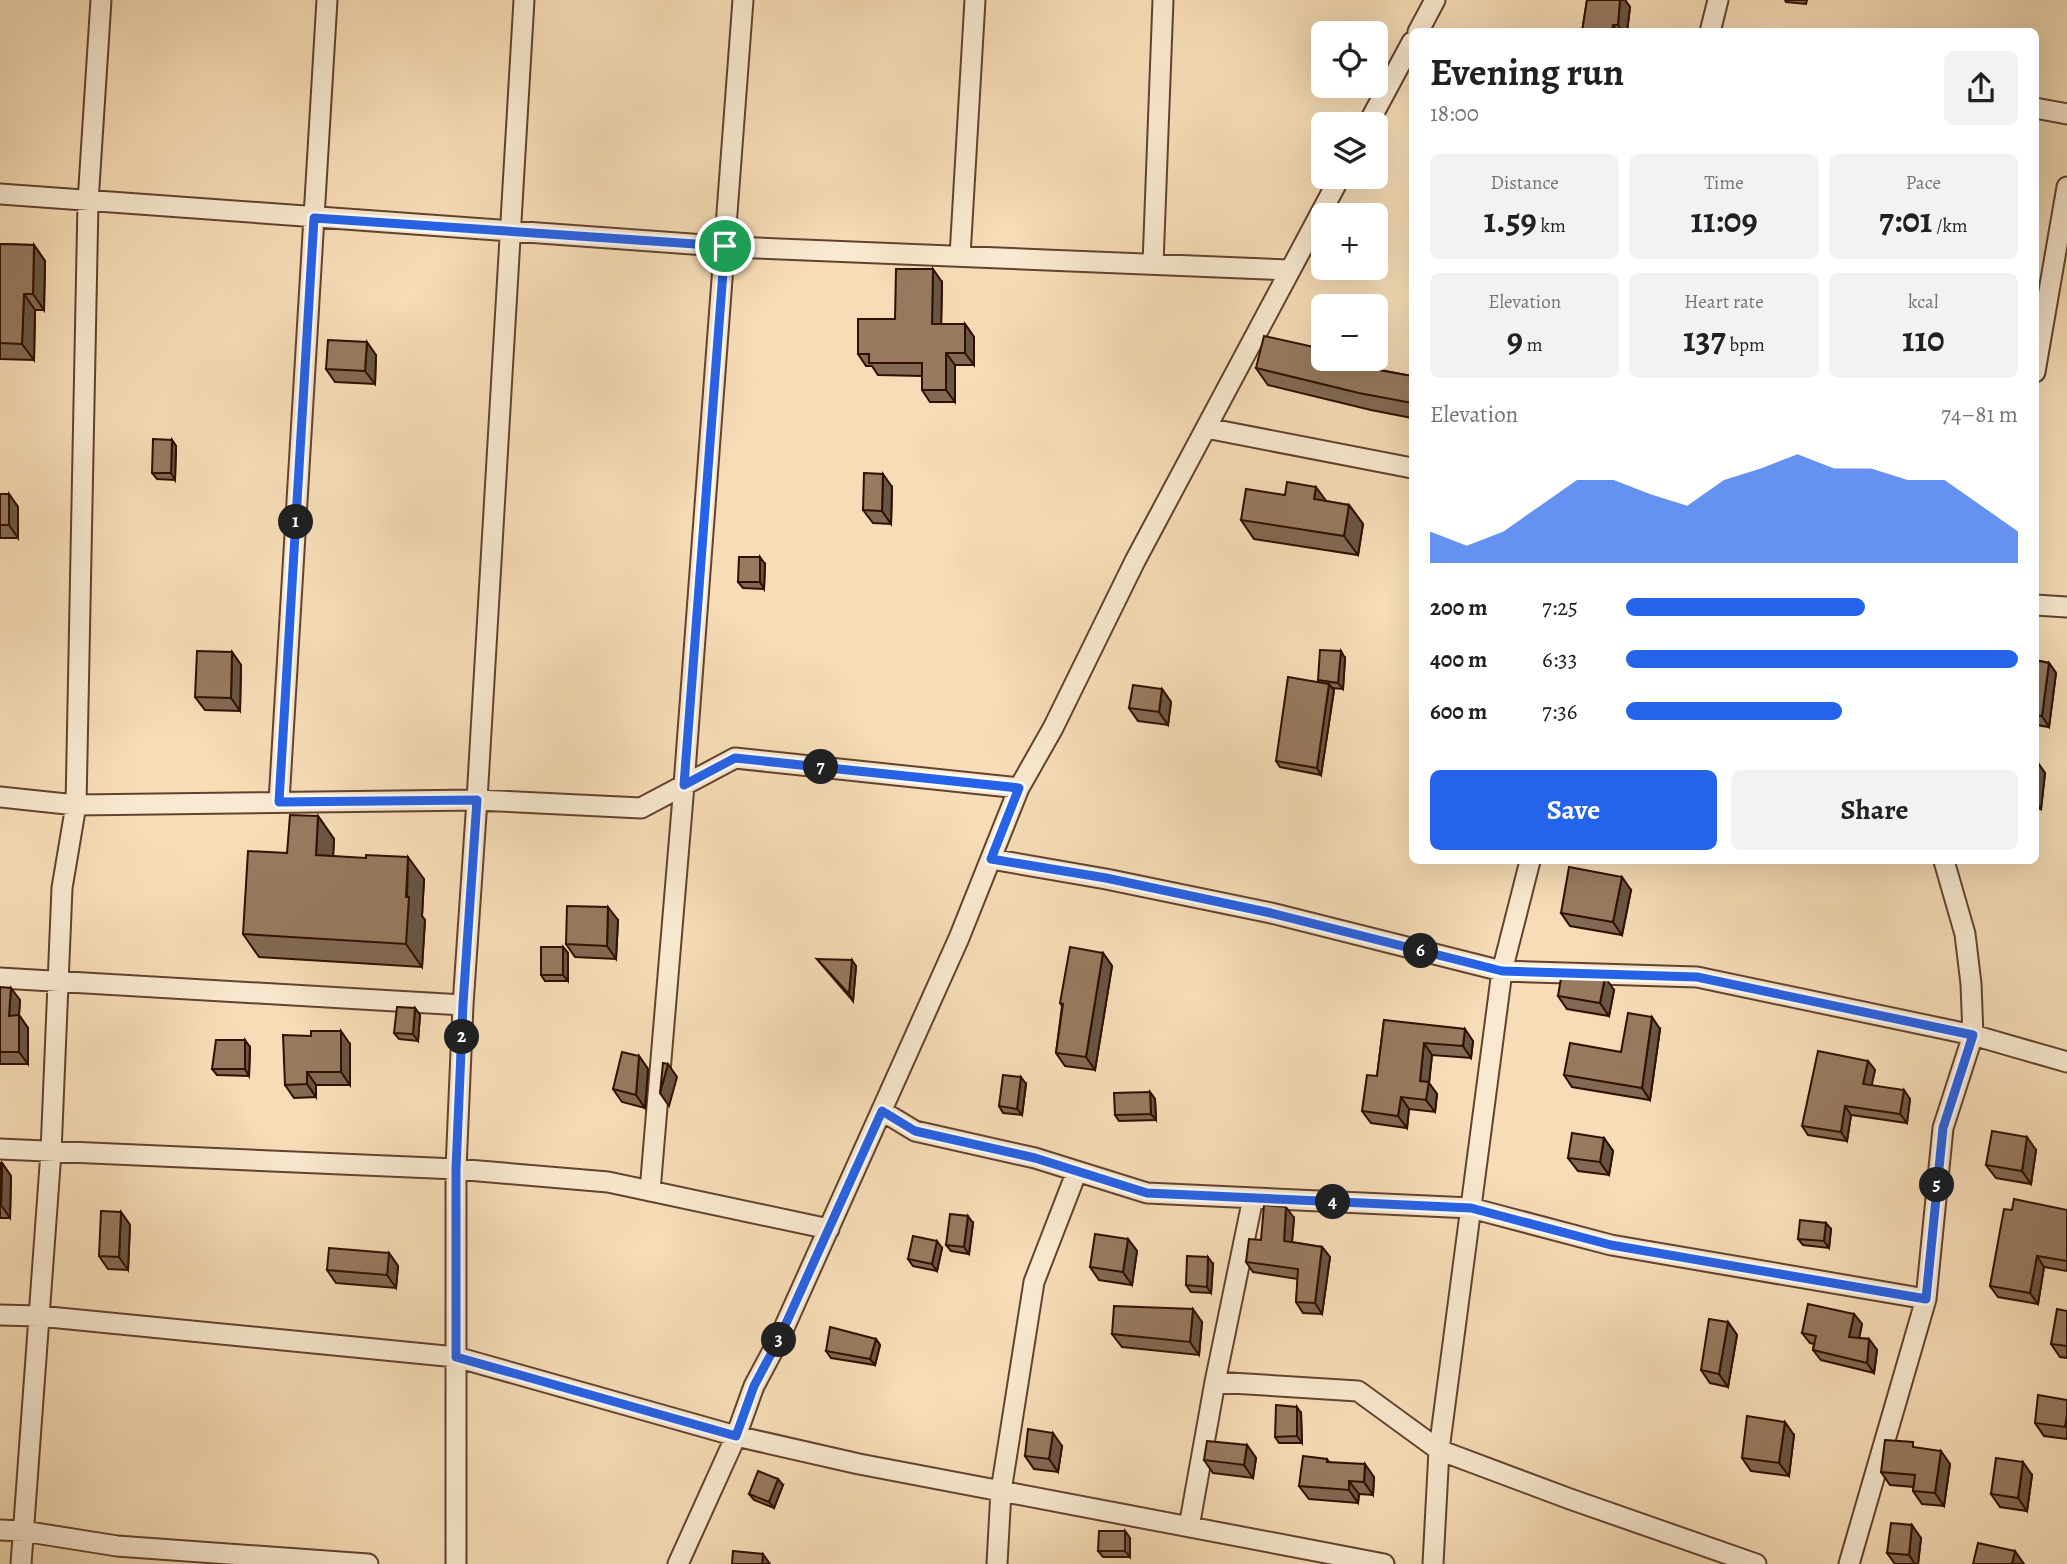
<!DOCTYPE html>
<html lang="en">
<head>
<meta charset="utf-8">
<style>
  body { margin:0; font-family:Alegreya,serif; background:#f2f2f2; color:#202124; height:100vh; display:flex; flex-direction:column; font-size:26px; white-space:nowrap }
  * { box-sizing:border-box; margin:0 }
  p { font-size:23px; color:#757577 }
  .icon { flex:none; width:38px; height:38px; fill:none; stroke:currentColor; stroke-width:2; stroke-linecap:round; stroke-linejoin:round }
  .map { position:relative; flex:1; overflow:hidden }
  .sheet { position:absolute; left:1409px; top:28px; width:630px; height:836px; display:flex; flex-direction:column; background:#fff; border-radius:10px; box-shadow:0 7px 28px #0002 }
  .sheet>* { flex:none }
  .tools { position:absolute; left:1311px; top:21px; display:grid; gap:14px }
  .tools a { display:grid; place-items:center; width:77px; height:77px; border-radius:10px; background:#fff; box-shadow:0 7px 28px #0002; font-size:35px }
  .pin { position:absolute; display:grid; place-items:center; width:60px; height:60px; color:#fff; margin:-30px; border:4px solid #fff; border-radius:50%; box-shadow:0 2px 7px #0007 }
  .km { position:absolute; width:35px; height:35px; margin:-18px; border-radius:50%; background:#222; color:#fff; font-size:19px; line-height:35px; text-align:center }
  .round { display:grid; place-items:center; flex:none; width:74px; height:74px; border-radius:10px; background:#f2f2f2 }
  .summary { display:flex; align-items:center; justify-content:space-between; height:119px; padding:0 21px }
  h1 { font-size:38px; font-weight:700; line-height:52px }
  .metrics { display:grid; grid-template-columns:repeat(3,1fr); gap:10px; height:119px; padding:7px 21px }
  .metrics div { display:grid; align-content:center; border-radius:10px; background:#f2f2f2; text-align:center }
  .metrics b { font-size:35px; font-weight:700 }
  .metrics small { font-size:19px; font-weight:400 }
  .metrics p { font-size:19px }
  .chart { height:196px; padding:14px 21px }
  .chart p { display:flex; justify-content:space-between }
  .chart svg { width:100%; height:126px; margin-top:7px; fill:#2563eb; opacity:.7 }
  .primary-button { display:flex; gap:14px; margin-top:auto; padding:14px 21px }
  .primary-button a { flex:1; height:80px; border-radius:10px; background:#2563eb; color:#fff; font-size:28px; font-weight:700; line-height:80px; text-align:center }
  .primary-button a+a { background:#f2f2f2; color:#202124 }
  ul { padding:0 21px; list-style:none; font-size:23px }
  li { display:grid; grid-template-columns:112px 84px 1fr; align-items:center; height:52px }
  li i { height:18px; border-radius:9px; background:#2563eb }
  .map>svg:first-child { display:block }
</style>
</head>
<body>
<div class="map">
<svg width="2067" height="1564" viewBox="0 0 2067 1564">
  <rect width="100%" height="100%" fill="#f6ddb7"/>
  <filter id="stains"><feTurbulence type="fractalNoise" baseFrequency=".00286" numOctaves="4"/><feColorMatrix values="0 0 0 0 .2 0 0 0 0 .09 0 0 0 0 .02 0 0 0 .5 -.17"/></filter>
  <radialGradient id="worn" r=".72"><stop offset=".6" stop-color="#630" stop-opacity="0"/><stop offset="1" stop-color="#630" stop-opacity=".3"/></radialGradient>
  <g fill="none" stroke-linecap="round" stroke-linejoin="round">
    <g stroke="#62422e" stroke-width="23">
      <path id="minor" d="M1418,32L1435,0
        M1710,32L1718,0
        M2035,108L2067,114
        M1368,124L1412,42
        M0,194L733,247L1290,270
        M960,256L975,0
        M1153,264L1163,0
        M2035,372L2067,187
        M1206,428L1412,468
        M2035,605L2067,607
        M0,797L76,805L477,800L641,808L735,758L1019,788
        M279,802L327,0
        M991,859L1106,879L1271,913L1502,971L1697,977L1973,1035L2067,1062
        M0,978L463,1005
        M882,1111L915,1131L1035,1158L1147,1193L1471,1208L1611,1245L1926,1299
        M0,1149L456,1169L608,1182L829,1229
        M650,1191L684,785L743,0
        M0,1315L39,1316L456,1357L736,1436L859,1464L1384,1564
        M1215,1382L1358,1391L1439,1450L1570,1499L1756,1564
        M1189,1527L1215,1382L1253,1198
        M0,1530L23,1531L117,1546L368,1564
        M21,1564L51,1152L62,888L76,805L88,202L101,0
        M456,1564V1169L463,1005L477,800L524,0
        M678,1564L736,1436L754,1386L779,1339L959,938L1019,788L1053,728L1135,561L1340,177
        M997,1564L1001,1491L1034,1282L1077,1171
        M1433,1564L1439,1450L1502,971L1530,861
        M1849,1564L1926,1299L1943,1128L1973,1035L1971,984L1965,934L1944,861"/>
    </g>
    <use href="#minor" stroke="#f9e9d0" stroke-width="19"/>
  </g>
  <path fill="#826953" stroke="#300f01" stroke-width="2" d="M1587,0H1625L1630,7L1627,32H1582Z
    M1785,0H1807L1806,4L1786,2Z
    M0,244L34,245L45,261L44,310H35L34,360L0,359Z
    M942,282L941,324H965L974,337V365H955V402H930L922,390V376L878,375L872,366H866L858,354L895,319Z
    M376,355L375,384L335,382L326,369Z
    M1364,359L1370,368L1412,376V418L1371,410L1268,385L1256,368Z
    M172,440L176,446L175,480L157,479L152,473Z
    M892,487L891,524L873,523L863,510Z
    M0,494H9L18,507V538H0Z
    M1326,501L1349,505L1363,524L1358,555L1254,539L1241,520Z
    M765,564L764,589L743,588L738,582Z
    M232,652L241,665L240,711L205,710L195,697Z
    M1345,658L1343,689L1332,688L1334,690L1321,775L1280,767L1276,761L1319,682L1318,680Z
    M2035,660L2049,663L2056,673L2049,727L2036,725L2035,732Z
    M1162,689L1171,702L1168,725L1138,721L1129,708Z
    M2035,760L2045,773L2041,809L2035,808Z
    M318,816L334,839L333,856L424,879L422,916L425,920L422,967L259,957L243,934L287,853Z
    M1631,890L1622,935L1570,926L1561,913Z
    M618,920L616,959L575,957L566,944Z
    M563,947L568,953V981H545L541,975Z
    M1103,953L1112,966L1095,1070L1065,1066L1056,1053L1062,1006L1060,1003Z
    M817,959L856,966L853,1001L822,965Z
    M0,987L20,1000L19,1015L28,1028V1064H0Z
    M1614,990L1609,1016L1567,1009L1558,996Z
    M415,1008L420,1015L418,1041L399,1039L394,1033Z
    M1384,1020L1473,1041L1471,1058L1432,1055L1429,1083L1437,1094L1435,1112L1409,1109L1407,1128L1371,1123L1362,1111L1377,1076Z
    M1660,1029L1650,1100L1572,1087L1564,1075L1621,1052Z
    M350,1044V1085H316V1097L294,1098L285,1085Z
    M250,1047L249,1076L217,1075L212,1069Z
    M639,1056L648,1069L645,1108L622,1102L613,1089Z
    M1868,1061L1875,1070L1871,1085L1910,1099L1907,1123L1851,1115L1847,1141L1808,1135L1802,1126Z
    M1026,1084L1022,1115L1003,1113L999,1106Z
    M1150,1092L1155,1099L1156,1120L1119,1121L1115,1115Z
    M1604,1138L1613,1151L1609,1175L1578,1171L1568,1158Z
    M2036,1150L2031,1184L1996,1178L1986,1165Z
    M0,1163H2L11,1176L10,1218H0Z
    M2012,1210H2067V1271L2044,1267L2038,1304L1998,1297L1990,1286Z
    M121,1212L130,1225L128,1270L108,1269L99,1256Z
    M1294,1218L1292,1242L1322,1247L1330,1257L1322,1314L1303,1313L1296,1302L1298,1279L1253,1272L1246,1262L1261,1240Z
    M973,1223L969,1254L951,1251L946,1245Z
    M1831,1229L1829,1248L1803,1245L1798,1239Z
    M1128,1239L1137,1251L1132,1285L1099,1280L1090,1267Z
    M942,1248L937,1271L913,1266L908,1259Z
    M389,1253L398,1266L396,1288L336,1283L327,1270Z
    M1213,1264L1211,1293L1191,1292L1186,1285Z
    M2067,1311V1358L2060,1357L2051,1344Z
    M1854,1314L1862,1324L1859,1338L1869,1339L1877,1350L1874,1373L1821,1360L1813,1350L1814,1344L1810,1343L1802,1333Z
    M1202,1322L1199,1355L1122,1347L1112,1334Z
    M1728,1322L1737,1335L1728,1387L1710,1383L1701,1370Z
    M876,1339L880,1345L875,1365L831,1358L826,1351Z
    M2067,1400V1439L2044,1436L2035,1423Z
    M1301,1413L1302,1443H1279L1275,1437Z
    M1794,1435L1789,1476L1751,1471L1742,1458Z
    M1247,1445L1256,1458L1253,1478L1213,1473L1204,1460Z
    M1062,1446L1058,1472L1034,1469L1025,1456Z
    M1917,1448L1950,1464L1944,1506L1922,1504L1913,1491L1914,1487L1890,1485L1881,1472Z
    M1327,1459L1329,1462L1374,1477L1373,1495L1359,1494L1358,1503L1309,1499L1299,1486Z
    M2032,1475L2027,1511L2000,1507L1991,1494Z
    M783,1485L774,1508L754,1500L749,1494Z
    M1125,1531L1130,1538V1557H1103L1098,1551Z
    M1921,1538L1918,1564H1895L1887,1553Z"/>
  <path fill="#6a5543" stroke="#300f01" stroke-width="2" d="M1620,0H1625L1630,7L1627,32H1622L1618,25Z
    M1613,25L1618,32H1612Z
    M34,245L45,261L44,310L33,294Z
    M933,269L942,282L941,336L932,324Z
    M24,294L35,310L34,360L22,344Z
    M965,324L974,337V365L965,353Z
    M367,342L376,355L375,384L365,371Z
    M946,353L955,365V402L946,390Z
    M1364,359L1375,376L1361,367Z
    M172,440L176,446L175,480L171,473Z
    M883,474L892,487L891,524L882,511Z
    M1316,487L1330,506L1314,499Z
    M9,494L18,507V538L9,525Z
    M1349,505L1363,524L1358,555L1344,536Z
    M760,557L765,564L764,589L760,582Z
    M1341,651L1345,658L1343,689L1338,683Z
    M232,652L241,665L240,711L231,698Z
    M2049,663L2056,673L2049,727L2042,716Z
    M1329,684L1334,690L1321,775L1317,768Z
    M1162,689L1171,702L1168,725L1159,712Z
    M2036,760L2045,773L2041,809L2035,801Z
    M318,816L334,839L332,878L316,855Z
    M408,857L424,879L422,916L425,920L422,967L406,944Z
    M1622,877L1631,890L1622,935L1613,922Z
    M608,907L618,920L616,959L607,946Z
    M563,947L568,953V981L563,975Z
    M1103,953L1112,966L1095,1070L1086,1057Z
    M852,960L856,966L853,1001L849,994Z
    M1605,977L1614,990L1609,1016L1600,1003Z
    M11,988L20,1000L18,1028L9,1016Z
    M415,1008L420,1015L418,1041L413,1034Z
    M19,1015L28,1028V1064L19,1052Z
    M1652,1017L1660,1029L1650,1100L1642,1088Z
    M1465,1029L1473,1041L1471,1058L1463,1046Z
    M341,1031L350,1044V1085L341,1072Z
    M245,1040L250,1047L249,1076L245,1069Z
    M1424,1043L1432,1055L1429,1083L1437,1094L1435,1112L1426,1100L1420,1081Z
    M639,1056L648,1069L645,1108L636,1095Z
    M1868,1061L1875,1070L1870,1093L1863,1084Z
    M668,1064L677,1077L669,1106L660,1093Z
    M307,1072L316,1085V1097L307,1084Z
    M1021,1077L1026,1084L1022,1115L1017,1109Z
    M1904,1090L1910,1099L1907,1123L1900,1114Z
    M1150,1092L1155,1099L1156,1120L1151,1114Z
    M1401,1097L1409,1109L1407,1128L1398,1116Z
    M1845,1106L1851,1115L1847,1141L1841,1132Z
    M2027,1137L2036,1150L2031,1184L2022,1171Z
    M1604,1138L1613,1151L1609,1175L1600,1162Z
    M2,1163L11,1176L10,1218L1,1205Z
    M1286,1207L1294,1218L1291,1252L1284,1241Z
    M121,1212L130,1225L128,1270L119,1257Z
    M968,1216L973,1223L969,1254L964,1247Z
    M1826,1223L1831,1229L1829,1248L1824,1241Z
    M1128,1239L1137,1251L1132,1285L1123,1272Z
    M937,1241L942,1248L937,1271L932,1264Z
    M1322,1247L1330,1257L1322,1314L1315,1303Z
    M389,1253L398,1266L396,1288L387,1275Z
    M2037,1256L2044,1267L2038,1304L2030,1293Z
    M1208,1257L1213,1264L1211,1293L1207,1287Z
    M1193,1309L1202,1322L1199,1355L1190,1342Z
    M1854,1314L1862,1324L1857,1348L1849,1337Z
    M1728,1322L1737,1335L1728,1387L1719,1374Z
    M876,1339L880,1345L875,1365L870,1359Z
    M1869,1339L1877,1350L1874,1373L1867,1363Z
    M1297,1407L1301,1413L1302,1443L1297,1436Z
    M1785,1422L1794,1435L1789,1476L1779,1463Z
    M1053,1433L1062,1446L1058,1472L1049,1459Z
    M1247,1445L1256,1458L1253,1478L1244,1465Z
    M1941,1451L1950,1464L1944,1506L1935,1493Z
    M2023,1462L2032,1475L2027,1511L2018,1498Z
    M1365,1464L1374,1477L1373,1495L1364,1482Z
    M778,1479L783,1485L774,1508L769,1502Z
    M1349,1481L1359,1494L1358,1503L1349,1490Z
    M1912,1525L1921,1538L1918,1564H1915L1909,1555Z
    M1125,1531L1130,1538V1557L1125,1551Z
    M2015,1551L2024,1564H2012Z
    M763,1554L770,1564H762Z"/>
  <path fill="#977a60" stroke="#300f01" stroke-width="2" d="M1587,0H1620L1618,25H1613L1612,32H1582Z
    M0,244L34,245L33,294H24L22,344L0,343Z
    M896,269H933L932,324H965V353H946V390H922V363H869V354H858V319H895Z
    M1264,336L1323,349V359H1363L1361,367L1412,376V403L1359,393L1256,368Z
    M328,340L367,342L365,371L326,369Z
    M153,439L172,440L171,473H152Z
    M864,473L883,474L882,511L863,510Z
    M1287,482L1316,487L1314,499L1349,505L1344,536L1241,520L1246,489L1285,495Z
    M0,494H9V525H0Z
    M739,557H760V582H738Z
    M1320,650L1341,651L1338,683L1318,680Z
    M197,651L232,652L231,698L195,697Z
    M2035,660L2049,663L2042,716L2035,715Z
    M1288,677L1329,684L1317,768L1276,761Z
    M1133,685L1162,689L1159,712L1129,708Z
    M290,815L318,816L316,855L366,858V855L408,857L406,897H409L406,944L243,934L248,851L287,853Z
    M1569,867L1622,877L1613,922L1561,913Z
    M567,906L608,907L607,946L566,944Z
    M541,947H563V975H541Z
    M1070,947L1103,953L1086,1057L1056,1053L1063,1004L1060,1003Z
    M817,959L852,960L849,994Z
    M1562,972L1605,977L1600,1003L1558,996Z
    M0,987L11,988L9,1016L19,1015V1052H0Z
    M397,1007L415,1008L413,1034L394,1033Z
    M1628,1013L1652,1017L1642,1088L1564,1075L1570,1043L1621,1052Z
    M1384,1020L1465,1029L1463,1046L1424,1043L1420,1081L1429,1082L1426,1100L1401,1097L1398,1116L1362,1111L1367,1075L1377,1076Z
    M311,1031H341V1072H307V1084L285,1085L283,1035L311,1036Z
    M216,1040H245V1069H212Z
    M1818,1051L1868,1061L1863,1084L1904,1090L1900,1114L1845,1106L1841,1132L1802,1126Z
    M622,1052L639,1056L636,1095L613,1089Z
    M663,1063L668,1064L660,1093Z
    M1003,1075L1021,1077L1017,1109L999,1106Z
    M1150,1092L1151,1114L1115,1115L1114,1093Z
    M1992,1131L2027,1137L2022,1171L1986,1165Z
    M1572,1133L1604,1138L1600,1162L1568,1158Z
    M0,1163H2L1,1205H0Z
    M2014,1199L2067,1210V1261L2037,1256L2030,1293L1990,1286L2004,1209L2012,1210Z
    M1264,1205L1286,1207L1284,1241L1322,1247L1315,1303L1296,1302L1298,1269L1246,1262L1249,1239L1261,1240Z
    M101,1211L121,1212L119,1257L99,1256Z
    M950,1214L968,1216L964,1247L946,1245Z
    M1800,1220L1826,1223L1824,1241L1798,1239Z
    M1095,1234L1128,1239L1123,1272L1090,1267Z
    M913,1236L937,1241L932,1264L908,1259Z
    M329,1248L389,1253L387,1275L327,1270Z
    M1187,1256L1208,1257L1207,1287L1186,1285Z
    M1808,1304L1854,1314L1849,1337L1869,1339L1867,1363L1813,1350L1816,1336L1802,1333Z
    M1114,1306L1193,1309L1190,1342L1112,1334Z
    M2057,1309L2067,1311V1346L2051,1344Z
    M1709,1319L1728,1322L1719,1374L1701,1370Z
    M830,1327L876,1339L870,1359L826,1351Z
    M2038,1395L2067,1400V1415L2065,1427L2035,1423Z
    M1276,1405L1297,1407V1436L1275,1437Z
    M1747,1416L1785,1422L1779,1463L1742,1458Z
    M1028,1429L1053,1433L1049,1459L1025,1456Z
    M1885,1440L1913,1442V1447L1941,1451L1935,1493L1913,1491L1915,1475L1881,1472Z
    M1207,1441L1247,1445L1244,1465L1204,1460Z
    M1303,1456L1327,1459V1462L1365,1464L1364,1482L1349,1481V1490L1299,1486Z
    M1996,1458L2023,1462L2018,1498L1991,1494Z
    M758,1471L778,1479L769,1502L749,1494Z
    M1891,1523L1912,1525L1909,1555L1887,1553Z
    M1099,1531H1125V1551H1098Z
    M1978,1543L2015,1551L2012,1564H1973Z
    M733,1551L763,1554L762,1564H732Z"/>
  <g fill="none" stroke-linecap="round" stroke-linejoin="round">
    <g stroke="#fff" stroke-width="14">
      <path id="route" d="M314,218L725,246L684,785L735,758L1019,788L991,859L1106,878L1271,913L1502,971L1697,977L1973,1035L1943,1128L1926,1299L1611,1245L1471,1208L1147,1193L1035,1158L915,1131L882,1111L779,1339L754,1386L736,1436L456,1357V1169L463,1004L477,800L279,802Z"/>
    </g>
    <use href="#route" stroke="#2563eb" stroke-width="9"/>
  </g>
  <rect width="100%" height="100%" filter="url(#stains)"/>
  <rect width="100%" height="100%" fill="url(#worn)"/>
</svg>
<div class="tools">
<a><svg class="icon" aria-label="locate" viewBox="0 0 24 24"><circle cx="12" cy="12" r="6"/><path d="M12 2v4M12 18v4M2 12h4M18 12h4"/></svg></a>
<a><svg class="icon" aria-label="layers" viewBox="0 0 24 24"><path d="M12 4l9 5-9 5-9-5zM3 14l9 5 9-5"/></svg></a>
<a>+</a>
<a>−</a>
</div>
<div class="pin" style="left:725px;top:246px;background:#1e9e55"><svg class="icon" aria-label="arrive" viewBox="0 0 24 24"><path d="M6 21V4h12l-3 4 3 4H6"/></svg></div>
<b class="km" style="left:296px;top:522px">1</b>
<b class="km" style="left:462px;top:1037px">2</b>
<b class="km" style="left:779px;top:1340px">3</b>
<b class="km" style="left:1333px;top:1202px">4</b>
<b class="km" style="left:1937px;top:1185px">5</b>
<b class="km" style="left:1421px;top:951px">6</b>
<b class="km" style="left:821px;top:767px">7</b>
<section class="sheet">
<div class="summary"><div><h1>Evening run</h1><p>18:00</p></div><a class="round"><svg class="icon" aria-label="share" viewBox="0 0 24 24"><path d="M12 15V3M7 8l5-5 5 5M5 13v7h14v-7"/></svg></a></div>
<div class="metrics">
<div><p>Distance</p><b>1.59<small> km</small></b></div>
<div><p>Time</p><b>11:09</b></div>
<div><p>Pace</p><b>7:01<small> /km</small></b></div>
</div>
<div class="metrics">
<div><p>Elevation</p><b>9<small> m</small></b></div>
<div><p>Heart rate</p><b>137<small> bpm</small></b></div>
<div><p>kcal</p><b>110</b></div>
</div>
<div class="chart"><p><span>Elevation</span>74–81 m</p>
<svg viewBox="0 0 160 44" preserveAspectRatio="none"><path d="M0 44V33L10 38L20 33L30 24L40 15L50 15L60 20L70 24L80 15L90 11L100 6L110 11L120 11L130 15L140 15L150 24L160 33V44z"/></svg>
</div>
<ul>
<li><b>200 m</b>7:25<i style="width:61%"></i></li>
<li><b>400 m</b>6:33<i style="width:100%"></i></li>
<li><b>600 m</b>7:36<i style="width:55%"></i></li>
</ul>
<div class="primary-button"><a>Save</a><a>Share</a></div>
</section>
</div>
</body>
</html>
